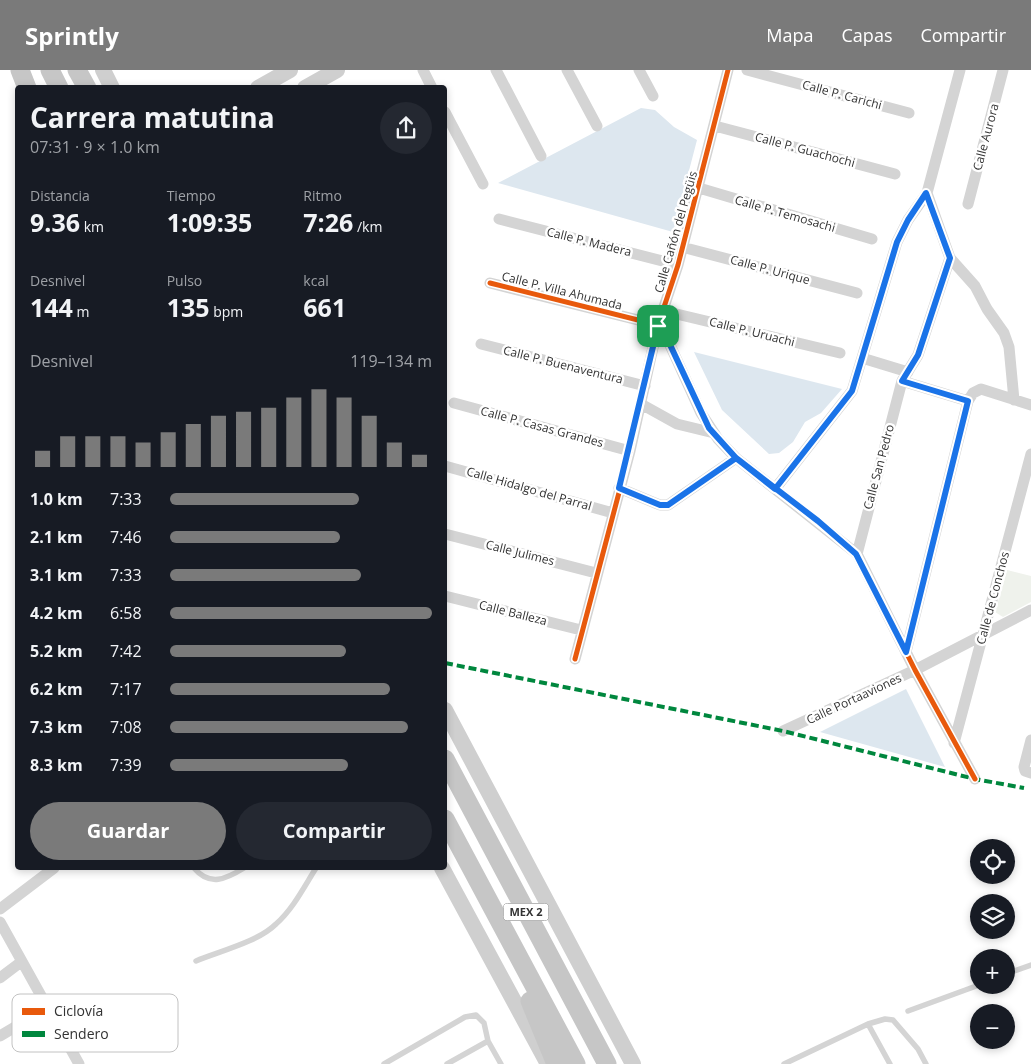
<!DOCTYPE html>
<html lang="es">
<head>
<meta charset="utf-8">
<style>
  body { margin:0; font-family:"Open Sans",sans-serif; background:#242831; color:#f1f3f6; height:100vh; display:flex; flex-direction:column; font-size:19px; white-space:nowrap }
  * { box-sizing:border-box; margin:0 }
  p { font-size:16px; color:#9ea1a6 }
  .icon { flex:none; width:28px; height:28px; fill:none; stroke:currentColor; stroke-width:2; stroke-linecap:round; stroke-linejoin:round }
  .map { position:relative; flex:1; overflow:hidden }
  .sheet { position:absolute; left:15px; top:15px; width:432px; height:785px; display:flex; flex-direction:column; background:#171b24; border-radius:5px; box-shadow:0 2px 8px #0003 }
  .sheet>* { flex:none }
  .fabs { position:absolute; left:970px; top:769px; display:grid; gap:10px }
  .fabs a { display:grid; place-items:center; width:45px; height:45px; border-radius:50%; background:#171b24; box-shadow:0 2px 8px #0003; font-size:25px }
  .pin { position:absolute; display:grid; place-items:center; width:42px; height:42px; color:#fff; margin:-21px; border-radius:10px; box-shadow:0 2px 8px #0006 }
  .round { display:grid; place-items:center; flex:none; width:52px; height:52px; border-radius:26px; background:#242831 }
  .overview { display:flex; align-items:center; justify-content:space-between; height:85px; padding:0 15px }
  h1 { font-size:28px; font-weight:700; line-height:38px }
  .metrics { display:grid; grid-template-columns:repeat(3,1fr); gap:8px; height:85px; padding:5px 15px }
  .metrics div { display:grid; align-content:center }
  .metrics b { font-size:25px; font-weight:700 }
  .metrics small { font-size:14px; font-weight:400 }
  .metrics p { font-size:14px }
  .chart { height:140px; padding:10px 15px }
  .chart p { display:flex; justify-content:space-between }
  .chart svg { width:100%; height:90px; margin-top:5px; stroke:#7a7a7a; stroke-width:6 }
  .action { display:flex; gap:10px; margin-top:auto; padding:10px 15px }
  .action a { flex:1; height:58px; border-radius:30px; background:#7a7a7a; color:#fff; font-size:20px; font-weight:700; line-height:58px; text-align:center }
  .action a+a { background:#242831; color:#f1f3f6 }
  ul { padding:0 15px; list-style:none; font-size:16px }
  li { display:grid; grid-template-columns:80px 60px 1fr; align-items:center; height:38px }
  li i { height:12px; border-radius:6px; background:#7a7a7a }
  header { display:flex; align-items:center; gap:30px; box-sizing:border-box; height:70px; padding:0 25px; background:#7a7a7a; color:#fff }
  header strong { font-size:24px }
  nav { display:flex; gap:28px; margin-inline-start:auto; font-size:18px }
  .map>svg:first-child { display:block }
</style>
</head>
<body>
<header>
<strong>Sprintly</strong>
<nav><a>Mapa</a><a>Capas</a><a>Compartir</a></nav>
</header>
<div class="map">
<svg width="1031" height="994" viewBox="0 0 1031 994">
  <rect width="100%" height="100%" fill="#fff"/>
  <path fill="#eff2ec" d="M1007,500L1031,506V532L1003,547L995,542Z"/>
  <path fill="#dde7ef" d="M641,38L655,40L674,57L697,70L673,162L498,113Z
    M694,282L842,319L821,343L805,352L793,372L779,383L769,384L722,340Z
    M906,619L945,697L820,662Z"/>
  <g fill="none" stroke-linecap="round" stroke-linejoin="round">
    <path stroke="#d4d4d4" stroke-width="5.5" d="M194,798C210,817 226,809 244,798
      M196,891C220,881 258,872 276,854C293,839 304,817 316,798
      M1006,904L1031,895
      M908,941L979,915
      M868,954L885,949L893,950L918,979L926,994
      M384,994L465,947L476,945L484,953L488,971L501,994
      M447,994L488,971
      M784,994L868,954L890,994"/>
    <path stroke="#d4d4d4" stroke-width="11" d="M423,0L432,18
      M496,0L541,86
      M567,0L597,56
      M639,0L653,26
      M747,0L909,43
      M445,42L483,114
      M715,56L895,104
      M699,118L872,169
      M927,123L950,188L975,216L987,239L1004,263L1009,277L1014,330
      M968,134L1003,0
      M499,149L678,195
      M682,177L857,223
      M490,213L658,255L665,264L701,343L718,369L736,388L857,484L915,600L975,709
      M664,241L840,283
      M481,274L645,316
      M862,288L908,302
      M902,311L968,331
      M454,333L630,381
      M641,334L677,354L714,363
      M445,396L613,443
      M619,418L660,435H668L736,388
      M775,419L852,321L897,172L908,150L927,123L960,0
      M445,464L596,503
      M857,484L902,311L918,285L950,188
      M445,526L581,560
      M906,582L968,331L973,323L981,319L1031,335
      M575,589L630,381L658,255L678,195L728,0
      M783,661L915,600L1031,540
      M1031,670L1024,697L1025,701L1031,703
      M954,673L1031,384
      M0,839L54,798
      M0,852L79,994
      M0,908L21,892
      M0,966L47,938"/>
    <path stroke="#cfcfcf" stroke-width="16" d="M103,0L112,18
      M258,18L290,0
      M305,18L337,0
      M445,640L633,994
      M442,798L548,994"/>
    <path stroke="#c6c6c6" stroke-width="19" d="M20,0L27,18
      M50,0L59,18
      M77,0L87,18
      M445,689L607,994
      M445,749L576,994
      M530,931L556,994"/>
    <path stroke="#00873e" stroke-width="4" stroke-dasharray="8 4" stroke-linecap="butt" d="M445,593L783,661L975,709L1024,718"/>
    <g stroke="#fff" stroke-width="8">
      <path id="cycleway" d="M490,213L658,255L665,264L701,343L718,369L736,388L857,484L915,600L975,709
        M575,589L630,381L658,255L678,195L728,0"/>
    </g>
    <use href="#cycleway" stroke="#e8590c" stroke-width="5"/>
  </g>
  <g fill="none" stroke-linecap="round" stroke-linejoin="round">
    <g stroke="#fff" stroke-width="10">
      <path id="route" d="M658,256L665,264L709,358L736,388L818,451L856,484L906,582L968,331L902,311L918,285L950,188L926,123L908,150L897,172L852,321L775,419L736,388L668,435H660L619,418L658,256"/>
    </g>
    <use href="#route" stroke="#1a73e8" stroke-width="6"/>
  </g>
  <g text-anchor="middle" stroke-width="5" stroke-linejoin="round" paint-order="stroke">
    <rect fill="#fff" stroke="#707070" stroke-width="1" x="503.5" y="833.5" width="45" height="17" rx="4"/>
    <g font-size="11" font-weight="bold" fill="#333">
      <text x="526" y="846">MEX 2</text>
    </g>
    <g font-size="12" fill="#333" stroke="#fff">
      <text transform="translate(842 25) rotate(15)" y="4">Calle P. Carichi</text>
      <text transform="translate(986 67) rotate(-75)" y="4">Calle Aurora</text>
      <text transform="translate(805 80) rotate(15)" y="4">Calle P. Guachochi</text>
      <text transform="translate(785 144) rotate(16)" y="4">Calle P. Temosachi</text>
      <text transform="translate(676 162) rotate(-74)" y="4">Calle Cañón del Pegüis</text>
      <text transform="translate(589 172) rotate(14)" y="4">Calle P. Madera</text>
      <text transform="translate(770 200) rotate(15)" y="4">Calle P. Urique</text>
      <text transform="translate(562 221) rotate(14)" y="4">Calle P. Villa Ahumada</text>
      <text transform="translate(752 262) rotate(14)" y="4">Calle P. Uruachi</text>
      <text transform="translate(563 295) rotate(14)" y="4">Calle P. Buenaventura</text>
      <text transform="translate(542 357) rotate(15)" y="4">Calle P. Casas Grandes</text>
      <text transform="translate(879 397) rotate(-75)" y="4">Calle San Pedro</text>
      <text transform="translate(529 419) rotate(16)" y="4">Calle Hidalgo del Parral</text>
      <text transform="translate(520 483) rotate(14)" y="4">Calle Julimes</text>
      <text transform="translate(993 528) rotate(-75)" y="4">Calle de Conchos</text>
      <text transform="translate(513 543) rotate(14)" y="4">Calle Balleza</text>
      <text transform="translate(854 629) rotate(-25)" y="4">Calle Portaaviones</text>
    </g>
  </g>
  <rect x="12" y="924" width="166" height="58" rx="8" fill="#fff" stroke="#c2c2c2" stroke-width="1"/>
  <rect x="22" y="938" width="23" height="7" fill="#e8590c"/>
  <rect x="22" y="961" width="23" height="6" fill="#00873e"/>
  <g font-size="14" fill="#333">
    <text x="54" y="946">Ciclovía</text>
    <text x="54" y="969">Sendero</text>
  </g>
</svg>
<div class="fabs">
<a><svg class="icon" aria-label="locate" viewBox="0 0 24 24"><circle cx="12" cy="12" r="6"/><path d="M12 2v4M12 18v4M2 12h4M18 12h4"/></svg></a>
<a><svg class="icon" aria-label="layers" viewBox="0 0 24 24"><path d="M12 4l9 5-9 5-9-5zM3 14l9 5 9-5"/></svg></a>
<a>+</a>
<a>−</a>
</div>
<div class="pin" style="left:658px;top:256px;background:#1e9e55"><svg class="icon" aria-label="arrive" viewBox="0 0 24 24"><path d="M6 21V4h12l-3 4 3 4H6"/></svg></div>
<section class="sheet">
<div class="overview"><div><h1>Carrera matutina</h1><p>07:31 · 9 × 1.0 km</p></div><a class="round"><svg class="icon" aria-label="share" viewBox="0 0 24 24"><path d="M12 15V3M7 8l5-5 5 5M5 13v7h14v-7"/></svg></a></div>
<div class="metrics">
<div><p>Distancia</p><b>9.36<small> km</small></b></div>
<div><p>Tiempo</p><b>1:09:35</b></div>
<div><p>Ritmo</p><b>7:26<small> /km</small></b></div>
</div>
<div class="metrics">
<div><p>Desnivel</p><b>144<small> m</small></b></div>
<div><p>Pulso</p><b>135<small> bpm</small></b></div>
<div><p>kcal</p><b>661</b></div>
</div>
<div class="chart"><p><span>Desnivel</span>119–134 m</p>
<svg viewBox="0 0 160 44" preserveAspectRatio="none"><path d="M5 44V36M15 44V29M25 44V29M35 44V29M45 44V32M55 44V27M65 44V23M75 44V19M85 44V17M95 44V15M105 44V10M115 44V6M125 44V10M135 44V19M145 44V32M155 44V38"/></svg>
</div>
<ul>
<li><b>1.0 km</b>7:33<i style="width:72%"></i></li>
<li><b>2.1 km</b>7:46<i style="width:65%"></i></li>
<li><b>3.1 km</b>7:33<i style="width:73%"></i></li>
<li><b>4.2 km</b>6:58<i style="width:100%"></i></li>
<li><b>5.2 km</b>7:42<i style="width:67%"></i></li>
<li><b>6.2 km</b>7:17<i style="width:84%"></i></li>
<li><b>7.3 km</b>7:08<i style="width:91%"></i></li>
<li><b>8.3 km</b>7:39<i style="width:68%"></i></li>
</ul>
<div class="action"><a>Guardar</a><a>Compartir</a></div>
</section>
</div>
</body>
</html>
